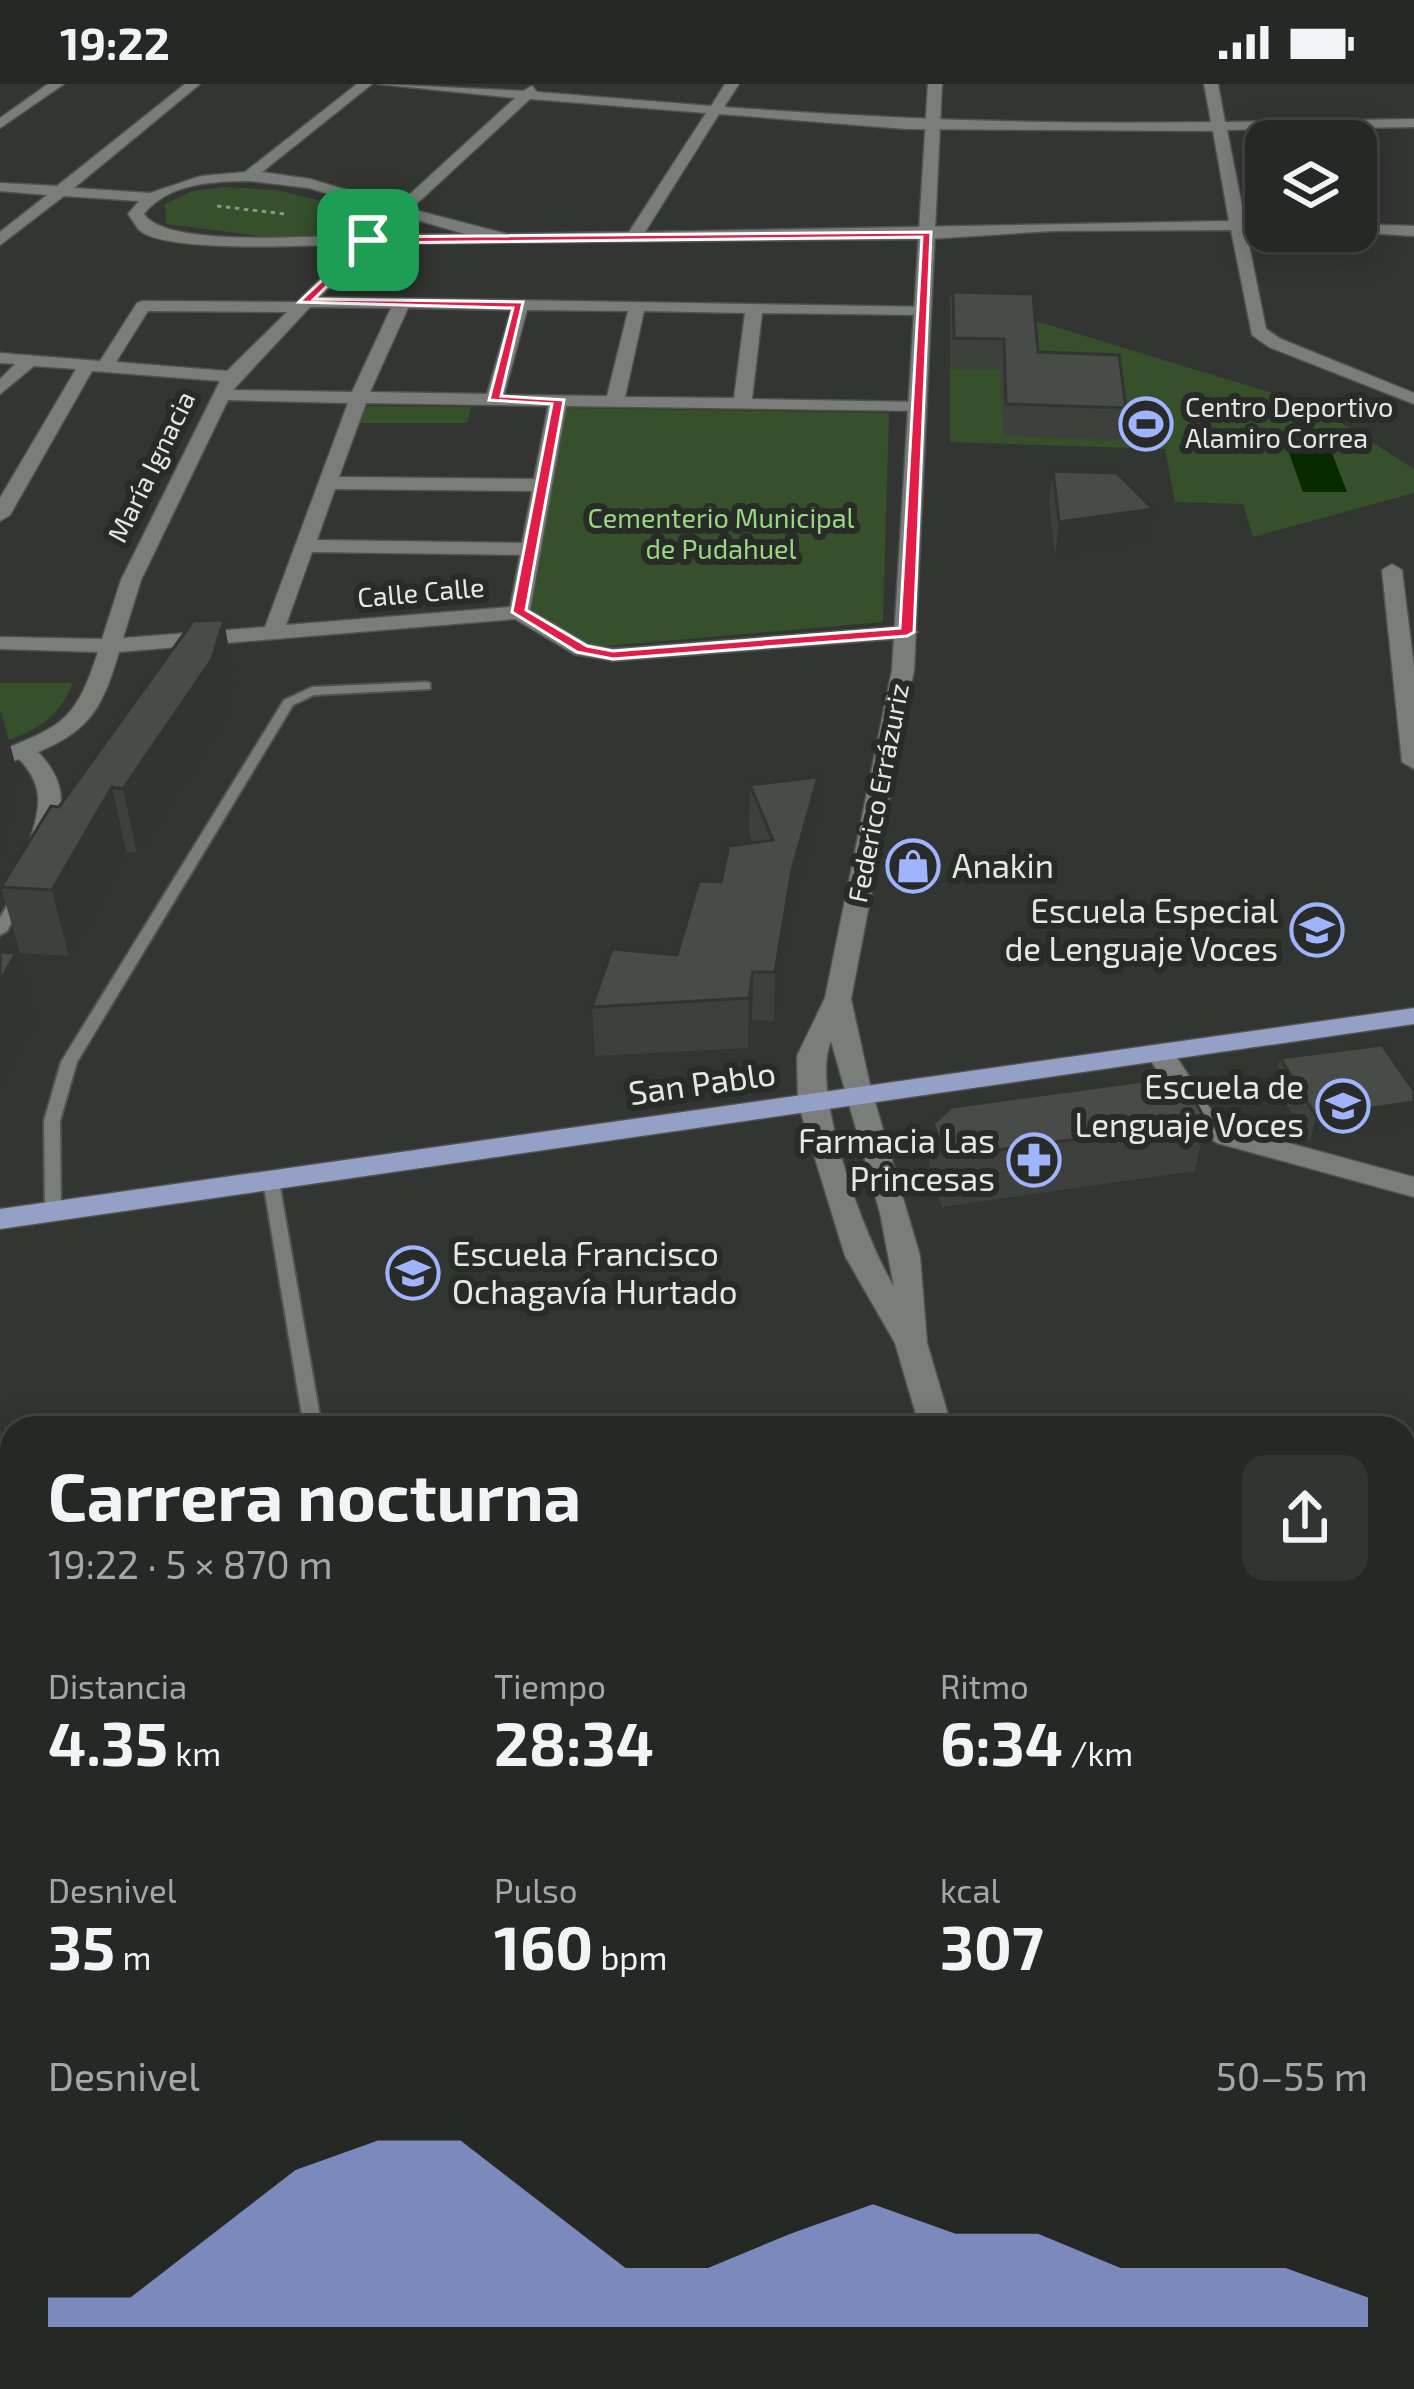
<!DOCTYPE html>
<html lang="es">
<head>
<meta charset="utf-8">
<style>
  body { margin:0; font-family:"Exo 2",sans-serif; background:#323432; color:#f1f3f6; height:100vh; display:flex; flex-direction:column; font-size:45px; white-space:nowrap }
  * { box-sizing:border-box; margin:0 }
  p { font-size:39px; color:#a4a6a7 }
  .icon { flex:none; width:66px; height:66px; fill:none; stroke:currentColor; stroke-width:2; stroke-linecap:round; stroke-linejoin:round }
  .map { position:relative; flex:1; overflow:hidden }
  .details { position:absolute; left:0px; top:1332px; width:1416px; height:975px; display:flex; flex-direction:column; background:#262825; border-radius:36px 36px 0 0; box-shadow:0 6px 30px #0003,0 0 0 3px #424442 }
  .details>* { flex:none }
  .buttons { position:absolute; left:1245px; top:36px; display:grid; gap:24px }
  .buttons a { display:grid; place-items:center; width:132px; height:132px; border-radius:24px; background:#262825; box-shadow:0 6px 30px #0003,0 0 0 3px #424442; font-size:60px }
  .pin { position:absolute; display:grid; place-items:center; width:102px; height:102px; color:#fff; margin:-51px; border-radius:24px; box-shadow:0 6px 18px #0006 }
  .round { display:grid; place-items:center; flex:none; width:126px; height:126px; border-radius:24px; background:#323432 }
  .head { display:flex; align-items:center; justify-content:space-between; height:204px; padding:0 48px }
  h1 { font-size:66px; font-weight:700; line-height:90px }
  .stats { display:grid; grid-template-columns:repeat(3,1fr); gap:18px; height:204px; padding:12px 48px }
  .stats div { display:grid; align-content:center }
  .stats b { font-size:60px; font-weight:700 }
  .stats small { font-size:33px; font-weight:400 }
  .stats p { font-size:33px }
  .chart { height:336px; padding:24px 48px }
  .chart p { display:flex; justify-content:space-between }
  .chart svg { width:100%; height:216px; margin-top:12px; fill:#a0b3fd; opacity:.7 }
  .status { display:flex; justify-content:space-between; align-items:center; height:84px; padding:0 60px; background:#262825; direction:ltr }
  .status svg { height:33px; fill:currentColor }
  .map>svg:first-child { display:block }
</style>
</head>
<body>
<div class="status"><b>19:22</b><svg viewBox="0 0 49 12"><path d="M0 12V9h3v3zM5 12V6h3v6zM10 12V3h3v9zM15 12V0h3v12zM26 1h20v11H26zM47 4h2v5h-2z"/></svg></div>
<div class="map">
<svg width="1414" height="2305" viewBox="0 0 1414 2305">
  <rect width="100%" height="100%" fill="#323531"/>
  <path fill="#35502b" d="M224,103L277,106L377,131L349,153L275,154L166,140L165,120L192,107Z
    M950,211L1315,322L1414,385V409L1253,453L1243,420L1175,418L1165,365L950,358Z
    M363,322L471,323L467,339H357Z
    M565,324L889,329L883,538L596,563L528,530Z
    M0,599H73C56,638 38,644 0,660Z"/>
  <path fill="#082a00" d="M1285,358L1328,359L1347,408H1303Z"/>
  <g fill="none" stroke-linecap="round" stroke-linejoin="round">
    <g stroke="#4f524e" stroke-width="4">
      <path id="lane" d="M426,598L430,599V605L314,611L293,621L77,978L60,1037L61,1128L59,1132H47L45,1128L44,1037L61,978L284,616L312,603Z
        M19,807L26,811L7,847L0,851V834L14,808Z
        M271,1092L279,1097L322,1344H304L263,1097Z
        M12,1950V1972L0,1975V1953Z"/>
    </g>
    <g stroke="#4f524e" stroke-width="3">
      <path id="street" d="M48,0H64L0,44V34Z
        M185,0H200L74,104L150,109L201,92L245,88L357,0H372L262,88L310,95L398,121L515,14L378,0L523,7L532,2L537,8L711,22L725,0H739L724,23C887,35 1048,41 1211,38L1204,0H1218L1225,38L1414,35V43L1227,46L1245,137L1266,136V146H1246L1266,245L1281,255L1414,309V320L1269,263L1252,251L1231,146L1053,147L928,155L373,160L320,213L931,223V229L925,231L762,229L752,315L920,318L926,319V327L566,322L530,526L588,560L613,565L907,542L918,548L907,554L613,577L574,570L515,535L119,568C103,621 92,646 38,668C68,699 64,723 52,762L40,769L31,767L28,762C39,727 47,704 19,675L0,682V667C64,641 76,636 98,568L0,565V553L102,555L121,496L220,297L92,287L10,431L0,437V414L76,285L34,282L0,310V295L15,280L0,279V269L100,277L137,219L143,217L297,218L355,160C314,161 166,170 139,146C138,145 129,131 128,130L139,117L64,112L0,161V148L47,111L0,107V99L57,102ZM530,15L706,29L629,148L507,150L411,125ZM719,30L906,45L1213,47L1229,137L645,148ZM250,97L309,104L390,128L364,151C322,151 166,165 144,130C168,99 214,97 250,97ZM403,132L465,150L383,151ZM310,223L391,224L352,308L233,306ZM408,224L511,226L487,310L370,308ZM527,226L628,227L607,312L504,311ZM148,227L287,228L227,287L116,278ZM644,227L745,229L734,314L625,313ZM228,316L348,319L265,543L123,554L141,496ZM366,319L548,322L534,395L339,393ZM335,405L532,407L522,459L317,456ZM312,468L520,471L510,523L286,541Z
        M1356,140L1414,142V152L1351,148L1356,147Z
        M1392,480L1402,486L1414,583V685L1402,678L1382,486Z
        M1160,960L1170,963L1213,1029L1237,1045L1414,1093V1113L1217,1059L1193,1043L1146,969Z
        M1414,2181V2227L1404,2231V2185Z"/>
    </g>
    <g stroke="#4f524e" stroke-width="3">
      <path id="secondary" d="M928,0H942L914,586L851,915L870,1001L920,1172L927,1259L952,1344H920L895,1259L845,1172L798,1019L797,972L825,914L892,586ZM831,957L880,1129L894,1203C866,1156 809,1007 831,957Z
        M1200,2295H1246L1249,2305H1203Z"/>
    </g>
    <g stroke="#4f524e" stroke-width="3">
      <path id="primary" d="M1414,924V940L0,1145V1125Z"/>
    </g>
    <path stroke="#8e918d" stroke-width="3" stroke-dasharray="4.5 4.5" stroke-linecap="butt" d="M217,122L285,130"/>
    <use href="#lane" fill="#7a7d79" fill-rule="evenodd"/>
    <use href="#street" fill="#7a7d79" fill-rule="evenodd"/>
    <use href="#secondary" fill="#7a7d79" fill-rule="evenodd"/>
    <use href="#primary" fill="#94a0c6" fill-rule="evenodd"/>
  </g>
  <path fill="#3e403d" d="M953,208L1038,268L1126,324L1122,356L1003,352L1001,286L951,285L950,238Z
    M1053,387L1148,458L1055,471L1049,420Z
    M224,536L234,598L223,637L137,769L126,768L69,872L20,869L1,803L59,723Z
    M750,701L816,740L790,834L774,937L752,936L748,964L595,972L592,923L677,871L721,798L753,759L749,748Z
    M1280,974L1413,1043L1310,1058L1274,1000Z
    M1206,1037L1195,1087L942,1123L928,1090L933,1040Z
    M1414,1738V1854L1404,1856V1740Z
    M0,1972H12V2098H0Z
    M0,2194H12V2295H168L174,2305H0Z
    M178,2295H349L348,2305H183Z
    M465,2295H627V2305H467Z
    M764,2295H925L923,2305H764Z
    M942,2295H1025L1026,2305H939Z"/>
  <path fill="#323432" d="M1153,425L1148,458L1055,471L1059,438Z
    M224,536L234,598L223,637L137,769L123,705Z
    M1,627L18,690L0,767V632Z
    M818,693L816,740L790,834L774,937L775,888L792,786Z
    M112,703L126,768L69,872L52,806Z
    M16,869L35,936L0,999V897Z
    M753,888L752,936L748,964L749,914Z
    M1414,1018L1413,1043L1310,1058L1316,1032Z
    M12,1843V1911L0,1914V1846Z
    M56,2295H82L80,2305H63Z
    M149,2295H168L174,2305H148Z
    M332,2295H349L348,2305H335Z
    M448,2295H456L458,2305H447Z
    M622,2295H627V2305H623Z"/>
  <path fill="#484b47" stroke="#323432" stroke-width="3" d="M953,208L1033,210L1038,268L1119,271L1126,324L1006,320L1004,255L954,254Z
    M1053,387L1117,389L1153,425L1059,438Z
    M224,536L212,575L123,705L112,703L52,806L1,803L51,722L59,723L193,537Z
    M818,693L792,786L775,888H753L749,914L592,923L612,865L677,871L699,797L721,798L729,762L773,756L750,701Z
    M0,868L16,869L0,897Z
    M1382,961L1414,1007V1018L1316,1032L1280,974Z
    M1181,992L1206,1037L947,1073L933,1040L952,1023Z
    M1414,1738V1832L1404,1833V1740Z
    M12,1790V1843L0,1846V1792Z
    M0,1972H12V2041H0Z
    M0,2194H12V2274H0Z
    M72,2295H149L148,2305H70Z
    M370,2295H448L447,2305H369Z
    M657,2295H735V2305H657Z
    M948,2295H1025L1026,2305H949Z"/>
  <path fill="#e11d48" stroke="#fff" stroke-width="3" fill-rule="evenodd" d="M931,148L914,548L907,552L613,575L577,568L512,528L552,320L489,316L513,224L299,218L368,153ZM922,153L900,544L613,567L587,562L526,526L564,316L501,312L523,218L314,215L370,159Z"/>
  <defs>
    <g id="stadium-ring" transform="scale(2.7)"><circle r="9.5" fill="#282b27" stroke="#a0b3fd" stroke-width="1.5"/><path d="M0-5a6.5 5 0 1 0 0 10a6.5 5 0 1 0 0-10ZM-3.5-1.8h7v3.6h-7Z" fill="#a0b3fd"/></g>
    <g id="shop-ring" transform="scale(2.7)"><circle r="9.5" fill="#282b27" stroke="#a0b3fd" stroke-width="1.5"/><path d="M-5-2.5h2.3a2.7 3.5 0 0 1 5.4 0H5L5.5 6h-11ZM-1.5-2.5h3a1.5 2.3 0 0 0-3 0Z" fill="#a0b3fd"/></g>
    <g id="school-ring" transform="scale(2.7)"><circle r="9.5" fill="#282b27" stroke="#a0b3fd" stroke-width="1.5"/><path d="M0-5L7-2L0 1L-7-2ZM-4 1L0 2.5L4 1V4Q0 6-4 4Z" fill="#a0b3fd"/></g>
    <g id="pharmacy-ring" transform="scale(2.7)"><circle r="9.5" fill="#282b27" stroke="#a0b3fd" stroke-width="1.5"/><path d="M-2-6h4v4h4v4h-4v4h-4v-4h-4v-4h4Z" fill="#a0b3fd"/></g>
  </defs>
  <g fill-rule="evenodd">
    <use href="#stadium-ring" x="1146" y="340"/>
    <use href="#shop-ring" x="913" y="782"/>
    <use href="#school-ring" x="1317" y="846"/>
    <use href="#school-ring" x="1343" y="1022"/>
    <use href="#pharmacy-ring" x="1034" y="1076"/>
    <use href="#school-ring" x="413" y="1189"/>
  </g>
  <g text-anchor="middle" stroke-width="12" stroke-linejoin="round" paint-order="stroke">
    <g font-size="27" fill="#e6e8e5" stroke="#282b27" text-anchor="start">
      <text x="1185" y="333">Centro Deportivo<tspan x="1185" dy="31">Alamiro Correa</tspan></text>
    </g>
    <g font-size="27" fill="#e6e8e5" stroke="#282b27">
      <text transform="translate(152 383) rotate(-64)" y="9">María Ignacia</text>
      <text transform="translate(421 509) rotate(-5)" y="9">Calle Calle</text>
      <text transform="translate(879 709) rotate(-79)" y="9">Federico Errázuriz</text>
    </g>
    <g font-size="27" fill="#98d882" stroke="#282b27">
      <text x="721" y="444">Cementerio Municipal<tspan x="721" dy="31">de Pudahuel</tspan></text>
    </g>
    <g font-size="33" fill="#e6e8e5" stroke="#282b27" text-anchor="end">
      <text x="952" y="794" text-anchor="start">Anakin</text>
      <text x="1278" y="839">Escuela Especial<tspan x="1278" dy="38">de Lenguaje Voces</tspan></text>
      <text x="1304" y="1015">Escuela de<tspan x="1304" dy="38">Lenguaje Voces</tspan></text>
      <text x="995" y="1069">Farmacia Las<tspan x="995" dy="38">Princesas</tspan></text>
      <text x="452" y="1182" text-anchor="start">Escuela Francisco<tspan x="452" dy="38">Ochagavía Hurtado</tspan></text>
    </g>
    <g font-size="33" fill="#e6e8e5" stroke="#282b27">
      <text transform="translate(702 999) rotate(-8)" y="12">San Pablo</text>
    </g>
  </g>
</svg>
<div class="buttons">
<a><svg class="icon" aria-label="layers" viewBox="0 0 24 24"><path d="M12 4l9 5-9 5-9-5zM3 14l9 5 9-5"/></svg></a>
</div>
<div class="pin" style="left:368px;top:156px;background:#1e9e55"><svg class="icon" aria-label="arrive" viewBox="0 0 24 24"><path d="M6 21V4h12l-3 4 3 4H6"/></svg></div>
<section class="details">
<div class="head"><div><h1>Carrera nocturna</h1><p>19:22 · 5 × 870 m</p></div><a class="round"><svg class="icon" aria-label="share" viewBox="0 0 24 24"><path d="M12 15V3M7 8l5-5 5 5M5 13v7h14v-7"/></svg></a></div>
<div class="stats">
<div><p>Distancia</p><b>4.35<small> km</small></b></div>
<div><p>Tiempo</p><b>28:34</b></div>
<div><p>Ritmo</p><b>6:34<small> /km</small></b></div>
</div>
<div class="stats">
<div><p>Desnivel</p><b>35<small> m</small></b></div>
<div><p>Pulso</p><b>160<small> bpm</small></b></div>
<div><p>kcal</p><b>307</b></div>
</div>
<div class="chart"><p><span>Desnivel</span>50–55 m</p>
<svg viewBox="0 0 160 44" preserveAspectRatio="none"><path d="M0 44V38L10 38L20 25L30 12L40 6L50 6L60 19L70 32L80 32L90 25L100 19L110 25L120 25L130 32L140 32L150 32L160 38V44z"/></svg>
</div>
</section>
</div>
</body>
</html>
